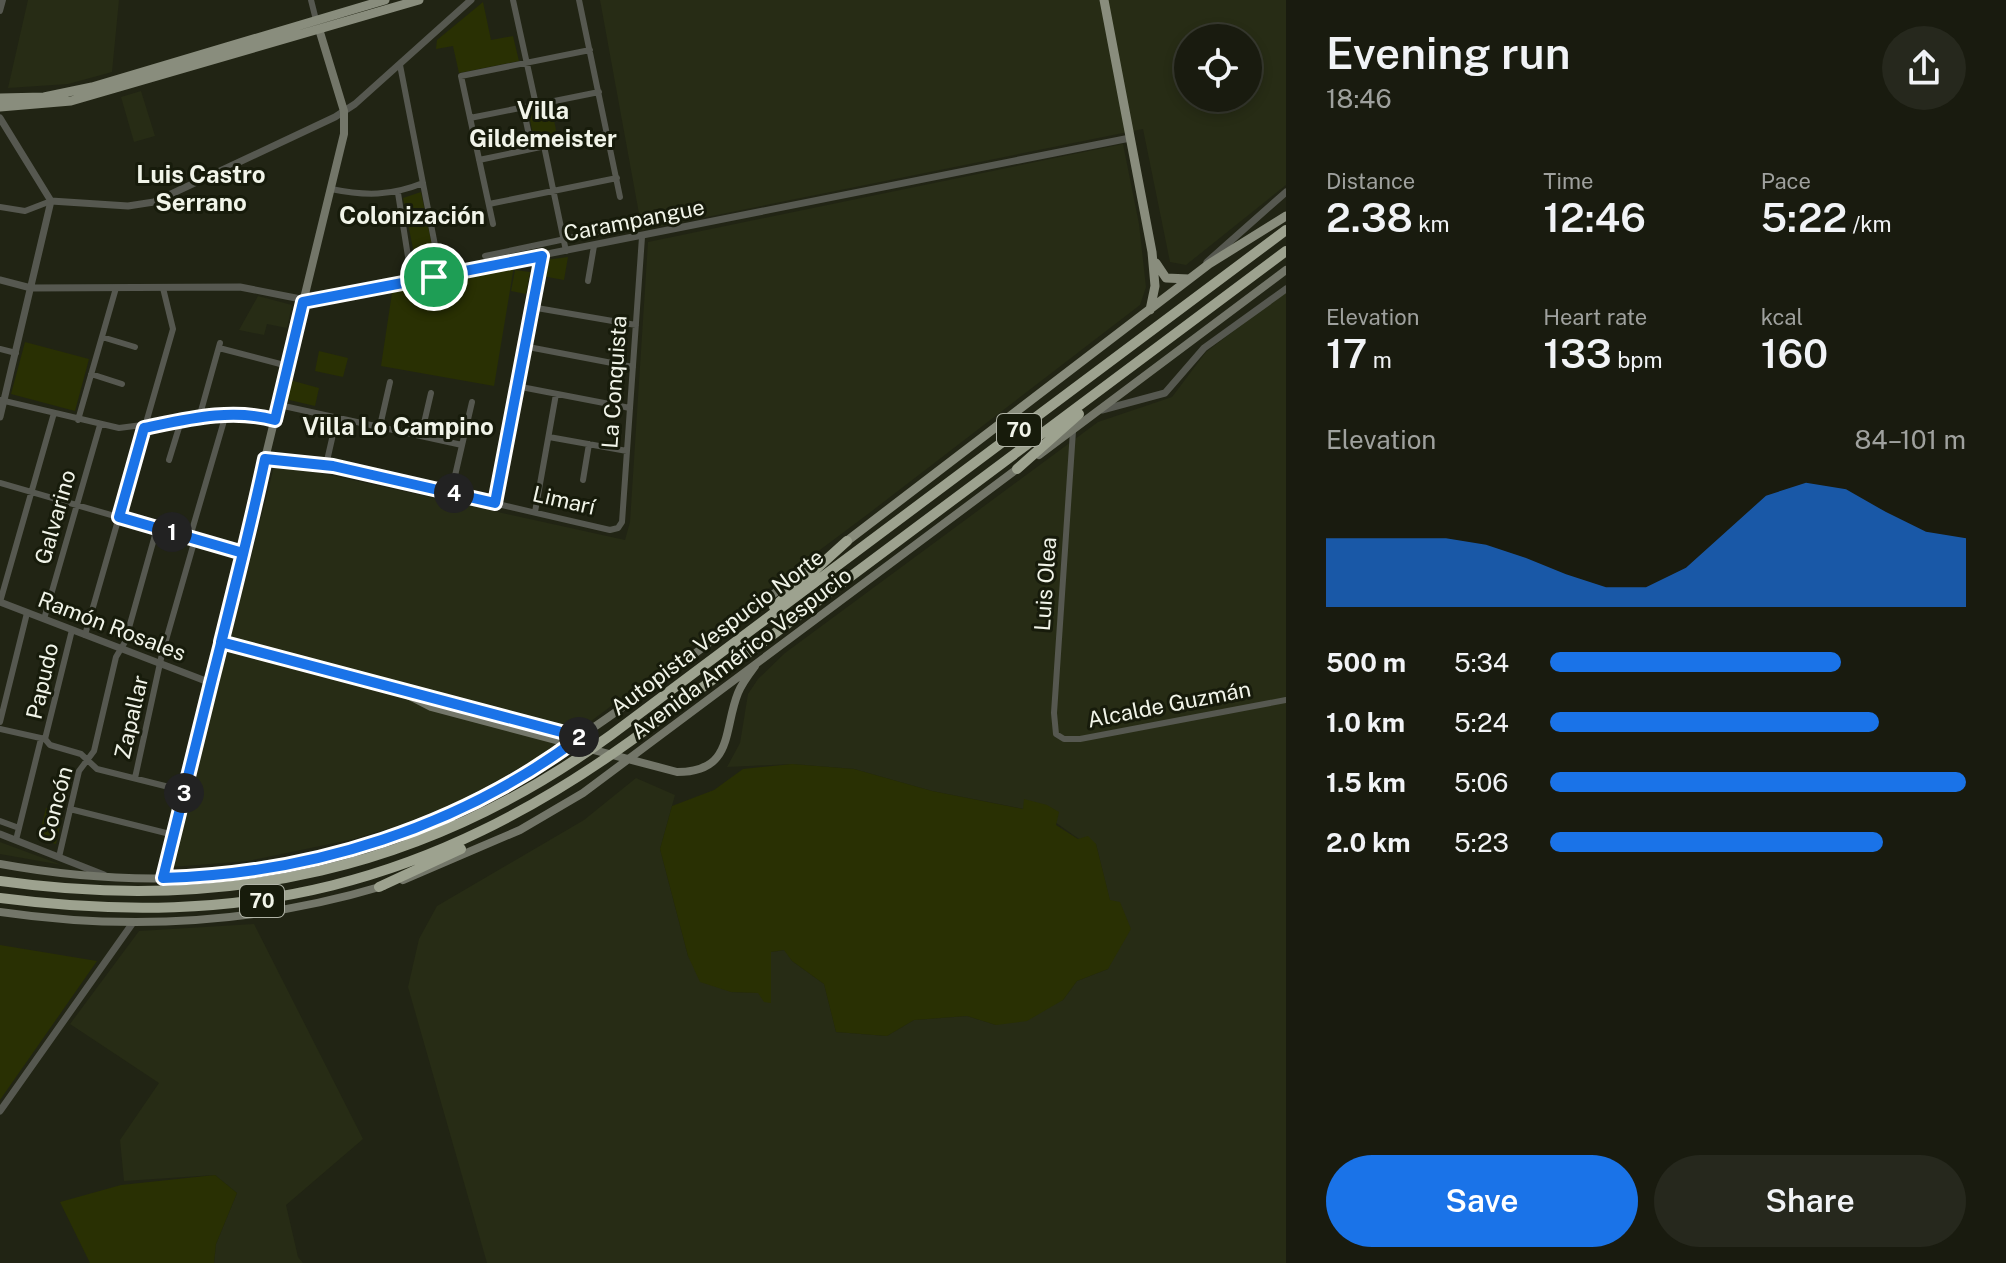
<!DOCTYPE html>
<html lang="en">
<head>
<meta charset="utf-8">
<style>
  body { margin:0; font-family:"Public Sans",sans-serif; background:#26281d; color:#f1f3f6; height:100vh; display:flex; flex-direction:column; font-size:30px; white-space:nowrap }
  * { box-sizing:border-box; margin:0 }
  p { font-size:26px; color:#9fa19e }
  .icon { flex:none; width:44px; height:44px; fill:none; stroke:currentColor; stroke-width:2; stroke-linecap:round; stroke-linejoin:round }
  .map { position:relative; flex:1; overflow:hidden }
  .side { display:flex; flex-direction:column; background:#191b0f; width:720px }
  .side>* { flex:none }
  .tools { position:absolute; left:1174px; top:24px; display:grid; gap:16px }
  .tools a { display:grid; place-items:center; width:88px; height:88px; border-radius:50%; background:#191b0f; box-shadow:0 4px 12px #0003,0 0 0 2px #37392f; font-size:40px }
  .pin { position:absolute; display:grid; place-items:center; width:68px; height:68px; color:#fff; margin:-34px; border:4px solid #fff; border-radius:50%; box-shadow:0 2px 8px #0007 }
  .km { position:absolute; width:40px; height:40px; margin:-20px; border-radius:50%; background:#222; color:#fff; font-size:22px; line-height:40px; text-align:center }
  .round { display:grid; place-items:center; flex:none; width:84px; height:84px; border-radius:42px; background:#26281d }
  .overview { display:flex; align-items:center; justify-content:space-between; height:136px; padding:0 40px }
  h1 { font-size:44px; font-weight:600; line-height:60px }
  .figures { display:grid; grid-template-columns:repeat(3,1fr); gap:12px; height:136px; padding:8px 40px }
  .figures div { display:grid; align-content:center }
  .figures b { font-size:40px; font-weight:600 }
  .figures small { font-size:22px; font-weight:400 }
  .figures p { font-size:22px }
  .chart { height:224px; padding:16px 40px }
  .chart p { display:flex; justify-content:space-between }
  .chart svg { width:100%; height:144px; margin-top:8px; fill:#1a73e8; opacity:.7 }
  .button { display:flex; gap:16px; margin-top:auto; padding:16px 40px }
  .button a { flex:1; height:92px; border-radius:48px; background:#1a73e8; color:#fff; font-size:32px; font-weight:600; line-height:92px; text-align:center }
  .button a+a { background:#26281d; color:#f1f3f6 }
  ul { padding:0 40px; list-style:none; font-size:26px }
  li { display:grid; grid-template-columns:128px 96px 1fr; align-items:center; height:60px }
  li i { height:20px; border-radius:10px; background:#1a73e8 }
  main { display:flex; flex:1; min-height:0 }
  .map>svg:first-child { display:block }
</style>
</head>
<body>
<main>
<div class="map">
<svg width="1286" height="1263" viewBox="0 0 1286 1263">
  <rect width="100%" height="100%" fill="#212414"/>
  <path fill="#272c15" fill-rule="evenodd" d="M28,0H119L112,72L68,84L8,88Z
    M600,0H1286V185L1186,265L1170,262L1143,129L642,230ZM1188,38H1248V98H1188Z
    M141,91L155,136L134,142L121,97Z
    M1123,144L1139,224L1146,287L1140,305L868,514L555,748L462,800L403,824L354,839L248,861L172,867L275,463L625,540L630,522L648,242Z
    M1286,291V1263H487L408,987L419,939L437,906L584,820L636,778L675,795L660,849L688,956L731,992L758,993L771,952L785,950L792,961L824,984L836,1032L887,1036L914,1020L967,1016L996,1025L1063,1000L1077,981L1108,969L1110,901L1096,844L1079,839L1024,800V809L932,791L854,769L792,764L727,767L740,743L748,694L758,679L785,653L1098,422L1172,397L1206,352Z
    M258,296L292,305L287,328L267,324L264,335L239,330Z
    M0,842L62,865L0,854Z
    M254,924L363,1139L286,1205L298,1257L303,1263H214L216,1244L237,1193L215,1175L124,1181L120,1140L159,1083L70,1024L139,931Z"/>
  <path fill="#293003" d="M483,2L491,40L513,36L519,61L459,73L453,46L436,49L437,40Z
    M551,105L558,140L535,144L528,110Z
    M421,192L437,270L418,274L403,198Z
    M568,257L564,280L542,276L545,260Z
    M514,266L494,386L381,366L392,293Z
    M515,270L530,272L526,294L511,291Z
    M25,342L89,359L75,411L11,394Z
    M319,351L348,358L343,377L315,371Z
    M290,380L319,388L315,406L285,399Z
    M792,764L854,769L932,791L1023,809L1024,799L1047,805L1059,812L1056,825L1078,839L1088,836L1096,844L1110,900L1120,902L1131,929L1108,969L1077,981L1063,1000L1027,1021L996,1025L967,1016L914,1020L887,1036L836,1032L824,984L792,961L784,950L771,952V1003L764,1002L758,993L731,992L700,982L688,956L660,849L672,806L714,790L743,769Z
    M46,808L63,812L56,844L38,839Z
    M0,945L97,961L0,1100Z
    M215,1175L237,1193L216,1244L214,1263H90L60,1202L121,1185Z"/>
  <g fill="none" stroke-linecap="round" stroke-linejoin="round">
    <path stroke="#565850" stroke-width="6" d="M311,0L316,20
      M513,0L536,105
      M579,0L620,197
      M0,11L3,0
      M400,65L441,276
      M523,107L532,149
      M470,118L599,92
      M544,146L566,251
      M479,160L607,133
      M331,189C365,196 391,196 423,183
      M398,193L412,282
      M489,204L617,178
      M0,207L25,211L51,201
      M493,224L461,76L590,50
      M485,256L636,224
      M588,281L594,246
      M531,307L636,325
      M102,337L135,347
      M523,346L633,367
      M219,348L288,366
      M0,349L16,353
      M91,374L122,384
      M516,386L630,408
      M0,400L119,428L234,413L275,420
      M279,405L462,445
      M199,418L220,343
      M78,420L116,288
      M380,426L390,382
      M1073,431L1054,713L1056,734L1064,739H1080L1286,700
      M421,436L431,393
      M549,437L627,451
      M265,459L333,466L610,530L618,528L622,522L642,237
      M169,460L181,421
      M326,465L337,417
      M583,480L589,444
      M0,483L243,553
      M451,493L472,402
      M495,503L542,256
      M535,512L556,394
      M190,537L226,414
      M0,602L54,413
      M44,619L100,425
      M85,635L173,329L163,288
      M397,687L579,737
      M0,722L27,613
      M0,729L45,739L50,745L81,754L97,769L185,791
      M45,739L72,630
      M135,778L162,654L195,539
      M70,809L174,835
      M0,821L19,828
      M16,840L41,739
      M59,857L79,771L94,751L116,657L125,642L157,528"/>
    <path stroke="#565850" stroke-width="7" d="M0,118L51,201L0,417
      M51,201L128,206L154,202L335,117L355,104L471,0
      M1207,262L1286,192
      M0,280L31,288L240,287L311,301L1130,138
      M1102,410L1165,393L1204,348L1286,289
      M0,602L211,683
      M0,834L104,875
      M0,1111L132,924"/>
    <path stroke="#737669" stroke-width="8" d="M1039,455L1286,270
      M221,642L386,684L431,707L677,772C734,772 723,730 738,693C742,683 749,674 755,666
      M406,831C560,770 685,657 818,561
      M0,864C125,887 261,885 382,840
      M163,878L344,134V111L319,29
      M403,880L520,830L583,793L1021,466
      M0,912C130,931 256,924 383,886"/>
    <path stroke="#898d7d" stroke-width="9" d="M1104,0L1152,252L1155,286L1150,310
      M0,98L44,97L92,87L385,0
      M0,107L71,101L419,0
      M1156,263L1166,278L1189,279
      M847,541L1209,264L1286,216"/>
    <path stroke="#9da28f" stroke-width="10" d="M1017,469L1079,414
      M774,607L847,541
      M378,842L451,823
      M0,881C226,913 426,870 611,735L1286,230
      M379,887L461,849
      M0,898C246,930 430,885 632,740L1286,251"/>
  </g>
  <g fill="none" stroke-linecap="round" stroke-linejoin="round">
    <g stroke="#fff" stroke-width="16">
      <path id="route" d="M434,277L303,302L275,420C231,408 188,419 144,428L119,517L243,553L221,642L580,737C460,827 312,874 163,878L211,683C230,608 249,534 265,459L333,466L495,503L542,256L434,277"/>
    </g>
    <use href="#route" stroke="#1a73e8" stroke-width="10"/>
  </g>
  <g text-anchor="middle" stroke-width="6" stroke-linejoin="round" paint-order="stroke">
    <g fill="#171b0b" stroke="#b0b3a6" stroke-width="2">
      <rect x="997" y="414" width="44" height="32" rx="6"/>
      <rect x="240" y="885" width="44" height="32" rx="6"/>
    </g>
    <g font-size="20" font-weight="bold" fill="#f1f4e9">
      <text x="1019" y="437">70</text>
      <text x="262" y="908">70</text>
    </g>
    <g font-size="22" fill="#f1f4e9" stroke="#171b0b">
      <text transform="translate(634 220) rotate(-11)" y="8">Carampangue</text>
      <text transform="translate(614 382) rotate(-86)" y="8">La Conquista</text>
      <text transform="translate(564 500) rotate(13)" y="8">Limarí</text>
      <text transform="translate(55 517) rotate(-74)" y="8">Galvarino</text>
      <text transform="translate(1045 584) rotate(-86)" y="8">Luis Olea</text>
      <text transform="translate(112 626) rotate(21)" y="8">Ramón Rosales</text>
      <text transform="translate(717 632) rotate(-37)" y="8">Autopista Vespucio Norte</text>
      <text transform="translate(741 653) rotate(-37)" y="8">Avenida Américo Vespucio</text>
      <text transform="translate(42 681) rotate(-77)" y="8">Papudo</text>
      <text transform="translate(1169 704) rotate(-11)" y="8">Alcalde Guzmán</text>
      <text transform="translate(131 717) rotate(-77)" y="8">Zapallar</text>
      <text transform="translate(55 804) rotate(-75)" y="8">Concón</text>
    </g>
    <g font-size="24" font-weight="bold" fill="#f1f4e9" stroke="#171b0b">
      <text x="543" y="119">Villa<tspan x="543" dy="28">Gildemeister</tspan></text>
      <text x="201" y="183">Luis Castro<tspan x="201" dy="28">Serrano</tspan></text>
      <text x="412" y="224">Colonización</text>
      <text x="398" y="435">Villa Lo Campino</text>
    </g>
  </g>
</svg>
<div class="tools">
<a><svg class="icon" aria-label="locate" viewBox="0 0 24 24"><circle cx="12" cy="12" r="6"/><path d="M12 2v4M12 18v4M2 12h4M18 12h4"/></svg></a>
</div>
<div class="pin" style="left:434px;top:277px;background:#1e9e55"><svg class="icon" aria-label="arrive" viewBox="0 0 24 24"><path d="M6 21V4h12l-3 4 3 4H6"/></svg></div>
<b class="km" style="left:172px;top:532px">1</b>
<b class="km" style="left:579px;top:737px">2</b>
<b class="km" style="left:184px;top:793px">3</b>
<b class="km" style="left:454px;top:493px">4</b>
</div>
<section class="side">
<div class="overview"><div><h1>Evening run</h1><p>18:46</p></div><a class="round"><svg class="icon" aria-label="share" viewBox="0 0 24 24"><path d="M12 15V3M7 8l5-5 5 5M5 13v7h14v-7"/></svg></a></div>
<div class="figures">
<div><p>Distance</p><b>2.38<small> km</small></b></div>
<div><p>Time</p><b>12:46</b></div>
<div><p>Pace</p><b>5:22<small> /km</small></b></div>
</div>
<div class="figures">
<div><p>Elevation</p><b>17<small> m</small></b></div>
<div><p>Heart rate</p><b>133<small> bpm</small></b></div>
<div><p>kcal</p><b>160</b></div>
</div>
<div class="chart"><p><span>Elevation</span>84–101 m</p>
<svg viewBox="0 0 160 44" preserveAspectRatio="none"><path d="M0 44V23L10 23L20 23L30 23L40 25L50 29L60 34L70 38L80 38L90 32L100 21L110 10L120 6L130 8L140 15L150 21L160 23V44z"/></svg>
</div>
<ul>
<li><b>500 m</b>5:34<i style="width:70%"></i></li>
<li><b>1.0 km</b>5:24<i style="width:79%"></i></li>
<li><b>1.5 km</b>5:06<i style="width:100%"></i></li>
<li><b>2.0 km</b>5:23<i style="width:80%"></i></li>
</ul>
<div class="button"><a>Save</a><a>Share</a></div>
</section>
</main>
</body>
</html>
